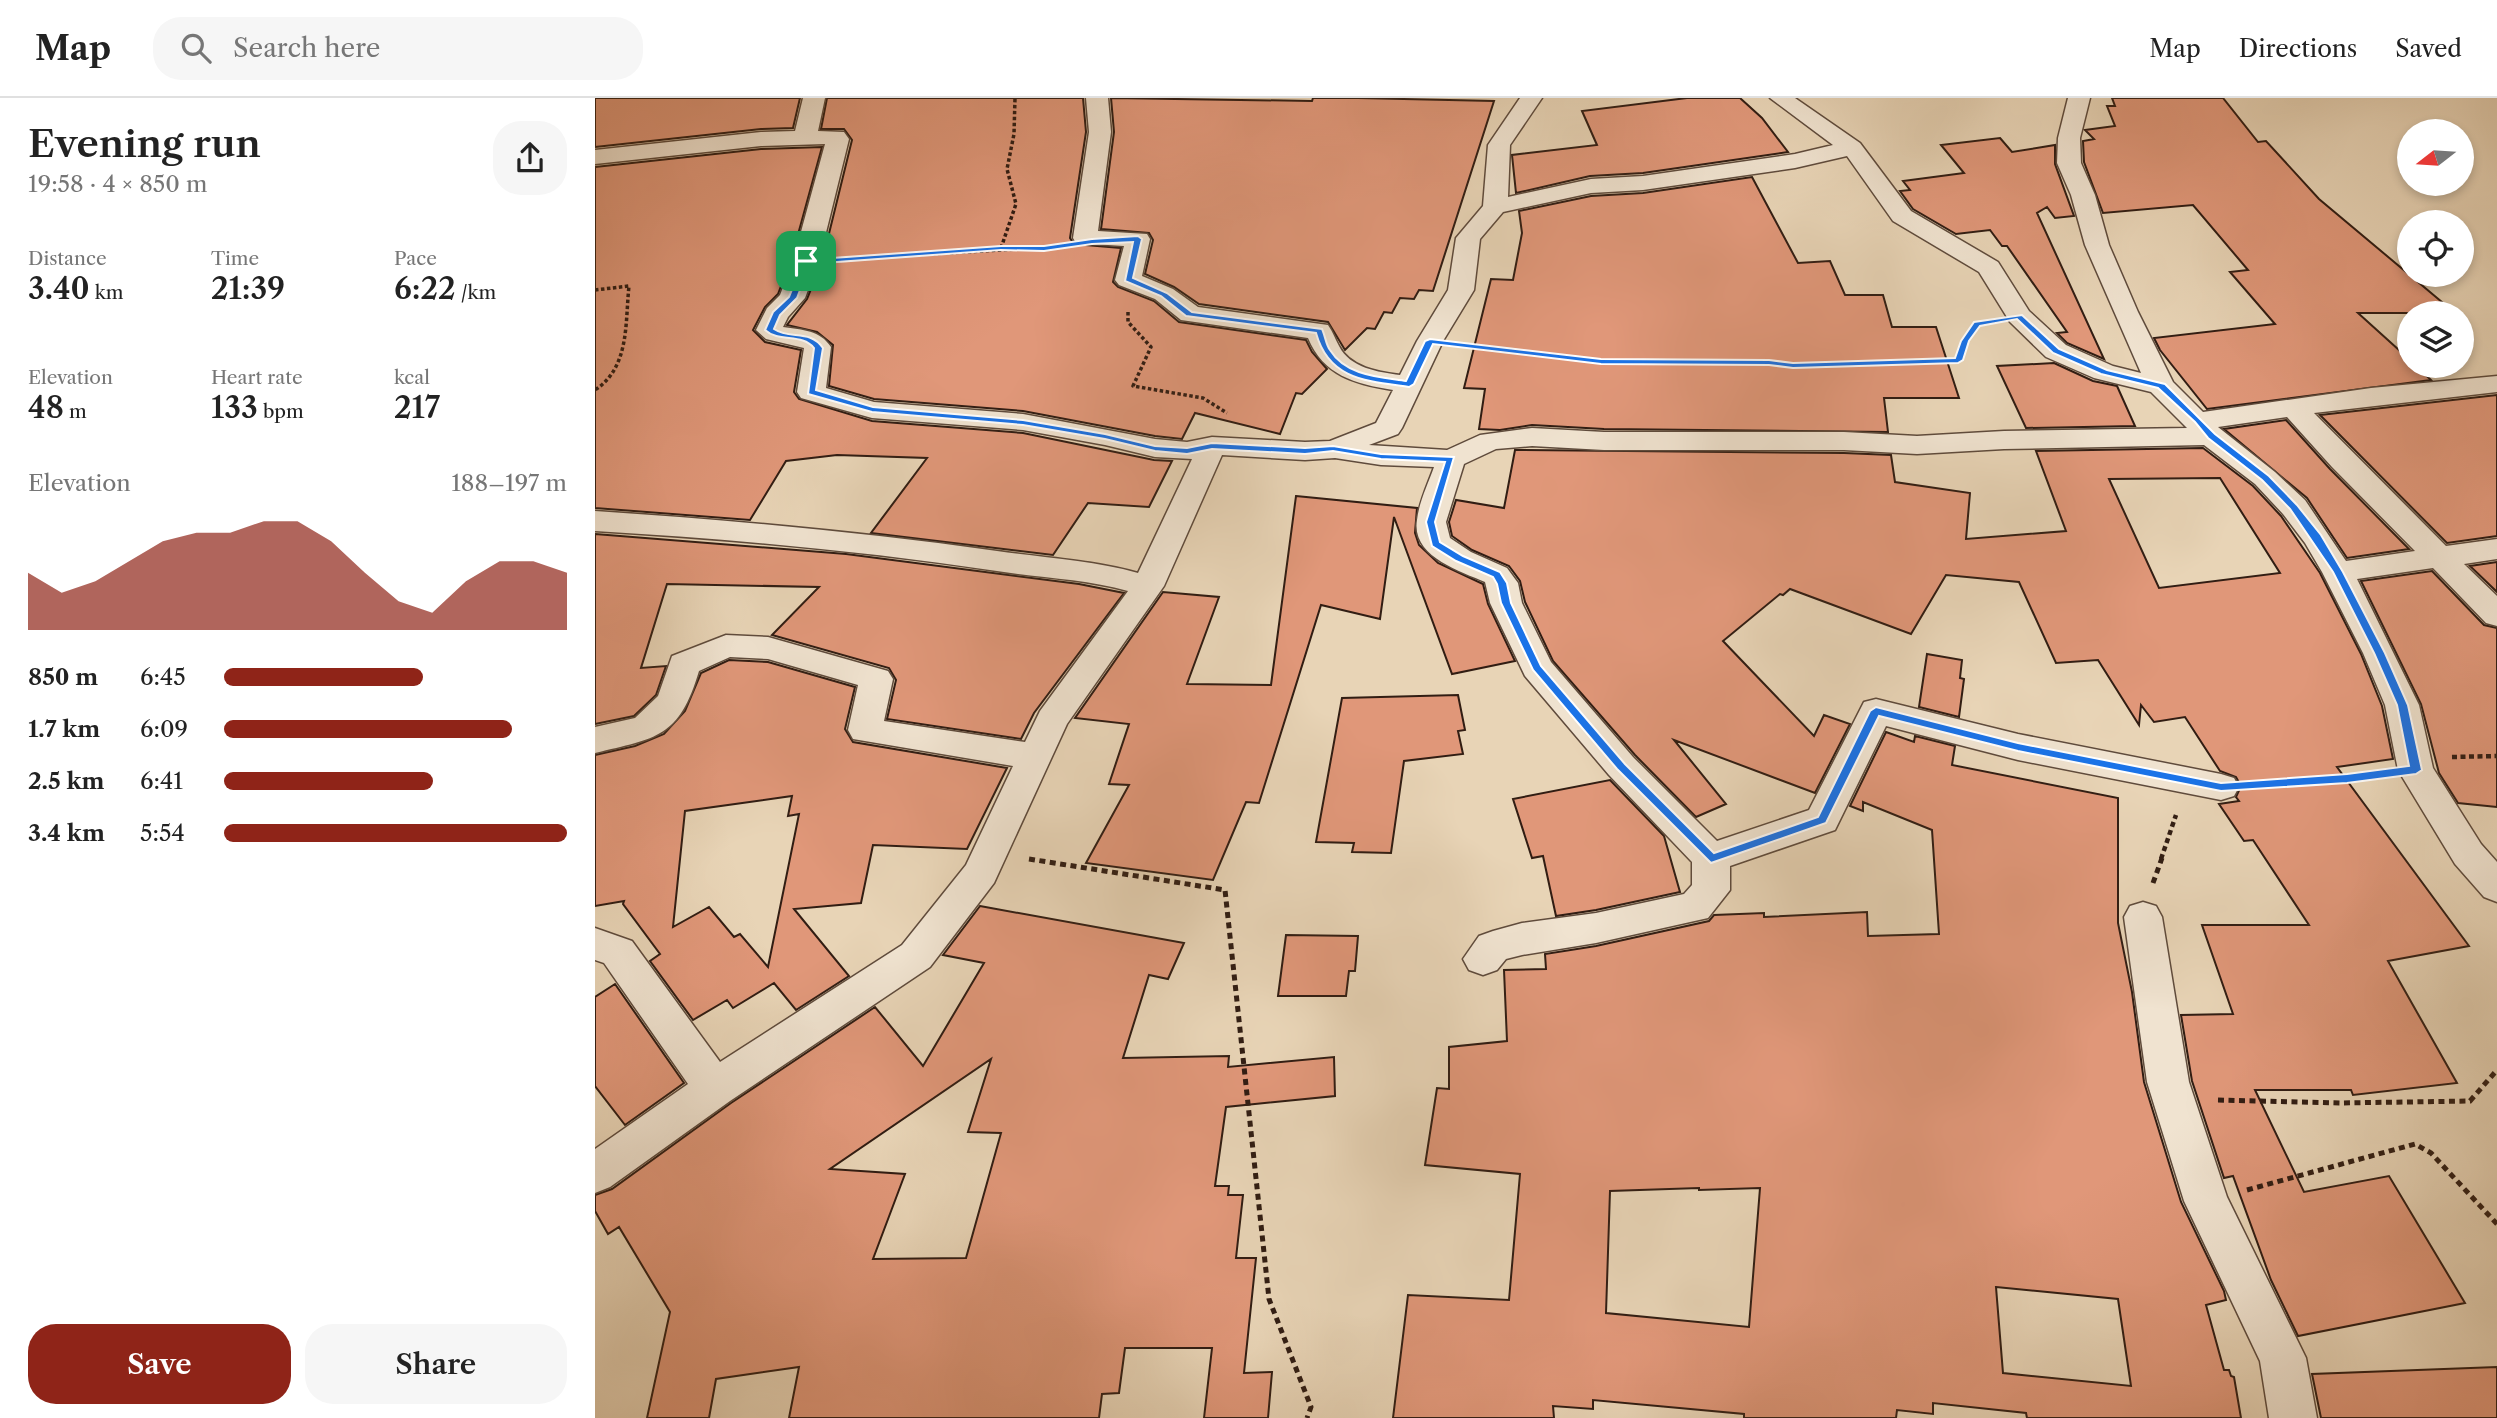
<!DOCTYPE html>
<html lang="en">
<head>
<meta charset="utf-8">
<style>
  body { margin:0; font-family:"Libre Caslon Text",serif; background:#f6f6f6; color:#222; height:100vh; display:flex; flex-direction:column; font-size:26px; white-space:nowrap }
  * { box-sizing:border-box; margin:0 }
  p { font-size:23px; color:#767676 }
  .icon { flex:none; width:38px; height:38px; fill:none; stroke:currentColor; stroke-width:2; stroke-linecap:round; stroke-linejoin:round }
  .map { position:relative; flex:1; overflow:hidden }
  .panel { display:flex; flex-direction:column; background:#fff; width:595px }
  .panel>* { flex:none }
  .needle { width:46px; rotate:253deg }
  .controls { position:absolute; left:1802px; top:21px; display:grid; gap:14px }
  .controls a { display:grid; place-items:center; width:77px; height:77px; border-radius:50%; background:#fff; box-shadow:0 4px 10px #0003; font-size:35px }
  .pin { position:absolute; display:grid; place-items:center; width:60px; height:60px; color:#fff; margin:-30px; border-radius:14px; box-shadow:0 4px 10px #0006 }
  .round { display:grid; place-items:center; flex:none; width:74px; height:74px; border-radius:28px; background:#f6f6f6 }
  .headline { display:flex; align-items:center; justify-content:space-between; height:119px; padding:0 28px }
  h1 { font-size:38px; font-weight:600; line-height:52px }
  .figures { display:grid; grid-template-columns:repeat(3,1fr); gap:10px; height:119px; padding:7px 28px }
  .figures div { display:grid; align-content:center }
  .figures b { font-size:30px; font-weight:600 }
  .figures small { font-size:19px; font-weight:400 }
  .figures p { font-size:19px }
  .chart { height:196px; padding:14px 28px }
  .chart p { display:flex; justify-content:space-between }
  .chart svg { width:100%; height:126px; margin-top:7px; fill:#8f2418; opacity:.7 }
  .action { display:flex; gap:14px; margin-top:auto; padding:14px 28px }
  .action a { flex:1; height:80px; border-radius:28px; background:#8f2418; color:#fff; font-size:28px; font-weight:600; line-height:80px; text-align:center }
  .action a+a { background:#f6f6f6; color:#222 }
  ul { padding:0 28px; list-style:none; font-size:23px }
  li { display:grid; grid-template-columns:112px 84px 1fr; align-items:center; height:52px }
  li i { height:18px; border-radius:9px; background:#8f2418 }
  header { display:flex; align-items:center; gap:42px; box-sizing:border-box; height:98px; padding:0 35px; background:#fff; border-bottom:2px solid #e0e0e0 }
  header strong { font-size:33px }
  nav { display:flex; gap:38px; margin-inline-start:auto; font-size:24px }
  .search { width:490px; height:63px; background:#f6f6f6; display:flex; align-items:center; gap:18px; box-sizing:border-box; padding:0 24px; border-radius:28px; color:#767676; font-size:26px }
  main { display:flex; flex:1; min-height:0 }
  .map>svg:first-child { display:block }
</style>
</head>
<body>
<header>
<strong>Map</strong>
<div class="search"><svg class="icon" aria-label="search" viewBox="0 0 24 24"><circle cx="10" cy="10" r="6"/><path d="M15 15l6 6"/></svg>Search here</div>
<nav><a>Map</a><a>Directions</a><a>Saved</a></nav>
</header>
<main>
<section class="panel">
<div class="headline"><div><h1>Evening run</h1><p>19:58 · 4 × 850 m</p></div><a class="round"><svg class="icon" aria-label="share" viewBox="0 0 24 24"><path d="M12 15V3M7 8l5-5 5 5M5 13v7h14v-7"/></svg></a></div>
<div class="figures">
<div><p>Distance</p><b>3.40<small> km</small></b></div>
<div><p>Time</p><b>21:39</b></div>
<div><p>Pace</p><b>6:22<small> /km</small></b></div>
</div>
<div class="figures">
<div><p>Elevation</p><b>48<small> m</small></b></div>
<div><p>Heart rate</p><b>133<small> bpm</small></b></div>
<div><p>kcal</p><b>217</b></div>
</div>
<div class="chart"><p><span>Elevation</span>188–197 m</p>
<svg viewBox="0 0 160 44" preserveAspectRatio="none"><path d="M0 44V24L10 31L20 27L30 20L40 13L50 10L60 10L70 6L80 6L90 13L100 24L110 34L120 38L130 27L140 20L150 20L160 24V44z"/></svg>
</div>
<ul>
<li><b>850 m</b>6:45<i style="width:58%"></i></li>
<li><b>1.7 km</b>6:09<i style="width:84%"></i></li>
<li><b>2.5 km</b>6:41<i style="width:61%"></i></li>
<li><b>3.4 km</b>5:54<i style="width:100%"></i></li>
</ul>
<div class="action"><a>Save</a><a>Share</a></div>
</section>
<div class="map">
<svg width="1902" height="1320" viewBox="0 0 1902 1320">
  <rect width="100%" height="100%" fill="#e8d4b6"/>
  <filter id="stains"><feTurbulence type="fractalNoise" baseFrequency=".00286" numOctaves="4"/><feColorMatrix values="0 0 0 0 .2 0 0 0 0 .09 0 0 0 0 .02 0 0 0 .5 -.17"/></filter>
  <radialGradient id="worn" r=".72"><stop offset=".6" stop-color="#630" stop-opacity="0"/><stop offset="1" stop-color="#630" stop-opacity=".3"/></radialGradient>
  <path fill="#e09779" stroke="#311d13" stroke-width="2" fill-rule="evenodd" d="M0,0H205L198,30L166,31L0,49Z
    M232,0H488L491,34L475,140L479,146L526,150L518,184L523,189L559,203L584,224L711,242L717,254L732,271L707,296L701,295L685,336L600,315L587,341L560,338L428,313L279,301L234,288L238,247L222,234L192,227L212,201L227,164L257,42L249,31H226Z
    M516,0L717,3L718,0H763L899,3L838,193L824,192L819,201L805,200L797,215L789,214L780,231L772,230L750,252L733,224L604,206L579,189L550,176L558,142L554,135L506,131L519,34Z
    M1092,0H1145L1167,20L1193,54L1048,75L995,78L921,95L917,57L1002,47L987,13Z
    M1517,0H1628L1663,44L1671,43L1724,101L1860,215H1763L1815,262V268H1821L1836,282L1612,311L1565,252L1559,240L1680,226L1635,174L1653,172L1598,107L1508,115L1489,64L1488,43L1499,41L1490,32L1520,28L1512,8H1520Z
    M1405,40L1417,54L1460,47V66L1479,118L1460,120L1452,109L1442,115L1509,261L1472,245L1462,235L1472,234L1412,148H1407L1395,132L1361,136L1318,111L1305,93L1315,92L1308,83L1369,75L1346,47Z
    M227,49L196,162L183,196L170,209L158,232L170,244L206,252L199,294L204,301L277,323L428,335L559,362L577,363L554,409L493,405L458,457L276,435L332,360L242,357L191,363L155,422L0,410V69L166,51Z
    M1157,79L1203,165L1235,163L1250,197H1288L1297,229H1341L1364,300H1289L1293,334L1009,331L937,327L905,332L884,331L890,291L869,290L896,181L918,182L927,135L924,113L996,98L1048,95Z
    M1459,265L1498,283L1522,288L1540,328L1431,330L1402,268Z
    M1902,297V438L1852,445L1725,317Z
    M1691,322L1735,371L1814,451L1752,460L1712,400L1629,331Z
    M1608,350L1658,388L1686,418L1725,475L1766,556L1787,608L1798,661L1742,669L1874,848L1793,863L1862,985L1758,997L1756,992H1660L1709,1094L1794,1078L1870,1205L1703,1238L1676,1182L1638,1078L1629,1080L1597,983L1586,917L1638,916L1607,827H1714L1658,742L1649,743L1624,706L1644,703L1641,699L1646,688L1641,679L1625,673L1590,619L1559,624L1546,607L1544,627L1503,562L1461,565L1424,484L1351,477L1316,536L1195,491L1188,497L1185,496L1128,543L1219,638L1229,617L1255,626L1220,695L1079,642L1131,706L1101,719L1040,657L958,563L930,504L925,483L914,468L877,452L857,438L854,424L861,402L909,410L920,352L1249,355L1296,357L1300,384L1375,395L1371,441L1471,433L1441,353ZM1625,380L1685,475L1564,490L1514,381Z
    M701,398L822,410L820,435L824,447L843,465L888,486L893,506L920,563L857,576L799,419L785,521L726,507L664,705L651,704L618,782L491,765L534,687L514,686L534,626L480,620L568,494L624,499L592,586L676,587Z
    M0,436L251,456L484,486L529,495L439,615L426,641L292,621L301,582L294,570L177,537L224,489L72,486L46,570L71,568L61,597L39,618L0,626Z
    M1902,464V494L1875,468Z
    M1837,473L1889,527L1902,530V709L1863,705L1844,675L1826,606L1766,483Z
    M1332,556L1367,562L1365,580L1369,581L1364,619L1324,609Z
    M134,562L173,564L260,589L250,631L258,644L412,670L372,751L278,747L266,805L199,811L254,878L201,912L179,885L138,910L132,902L98,922L55,863L65,856L28,806L29,803L0,808V657L40,648L69,636L90,613L106,575ZM197,698L193,718L204,716L173,869L145,836L139,839L114,809L78,829L90,713Z
    M863,597L870,632L863,633L868,656L809,663L796,755L757,754L759,745L721,744L747,600Z
    M1291,634L1319,644L1320,638L1360,648L1357,667L1523,700V825L1537,894L1549,984L1586,1104L1629,1193L1631,1202L1611,1207L1629,1272H1634L1636,1278L1639,1279L1646,1320H1432L1431,1315L1338,1305V1316L1302,1312L1301,1320H1149V1316L998,1302V1311L958,1308L959,1320H798L813,1197L914,1202L925,1076L830,1067L842,990L854,991V949L912,943L909,872L951,871L950,856L1001,848L1114,823L1119,817L1169,815V819L1272,814L1273,838L1344,836L1337,732L1268,704V713L1255,708ZM1104,1090V1092L1165,1090L1154,1229L1011,1215L1015,1093ZM1401,1189L1523,1201L1536,1288L1408,1275Z
    M1015,682L1069,738L1085,794L1001,812L961,818L948,758L937,760L918,701Z
    M385,808L589,845L573,881L554,877L528,960L634,958L633,969L739,959L740,998L631,1009L620,1088H634L633,1097H648L641,1160H661L649,1275L677,1274L673,1320H609L617,1250H530L524,1295L507,1296L504,1320H194L204,1269L121,1281L114,1320H52L75,1214L24,1129L13,1136L0,1113V1097L17,1091L136,1005L280,909L328,968L389,865L348,857ZM396,961L373,1034L406,1035L371,1160L278,1161L310,1076L235,1071Z
    M691,837L763,838L760,873H754L751,898H683Z
    M20,886L89,985L30,1027L0,988V899Z
    M1902,1269V1320H1726L1717,1276Z"/>
  <g fill="none" stroke-linecap="round" stroke-linejoin="round">
    <g stroke="#5f4b3c" stroke-width="3">
      <path id="minor" d="M208,0H230L223,33L249,34L254,41L224,163L210,200L193,219L188,229C208,232 225,232 236,249L231,290L279,304L428,316L560,341L592,344L617,339L710,344L735,343L781,325L798,292C760,286 728,277 713,240L586,222L560,201L524,187L520,182L529,148L481,145L478,140L494,34L491,0H513L516,34L503,133L552,136L555,141L547,178L578,191L603,209L733,227C738,234 740,241 744,248C755,270 783,274 805,277L822,243L853,192L861,140L888,108L893,47L925,0H947L915,47L913,99L996,81L1048,78L1200,56L1238,47L1175,0H1200L1265,45L1316,113L1403,164L1434,213L1471,247L1518,268L1546,275L1490,147L1476,97L1462,65L1463,40L1473,0H1495L1485,40L1486,65L1500,97L1514,147L1543,214L1578,284L1608,314L1776,290L1902,278V294L1719,315L1851,448L1902,441V461L1869,466L1902,498V528L1891,525L1838,470L1762,481L1824,607L1838,670L1886,746L1902,764V804L1889,799L1860,766L1803,672L1790,607L1768,555L1727,474L1710,445L1688,416L1660,386L1609,347L1409,351L1322,356L1249,352H1009L937,348L901,351L869,366L851,424L855,440L876,454L912,470L923,485L927,505L956,564L1038,659L1122,743L1214,712L1269,604L1281,601L1423,636L1626,676L1639,680L1644,689L1639,698L1626,702L1423,662L1291,628L1240,732L1135,768V792L1113,820L1001,845L927,857L911,861L902,872L888,877L874,872L868,861L884,838L898,833L927,825L1001,815L1089,796L1097,787V764L1014,677L930,578L895,505L890,484C864,473 816,458 822,422C824,404 833,386 839,369L786,367L740,360L710,362L627,357L569,488L472,626L399,785L335,869L135,1003L15,1089L0,1095V1051L93,986L9,865L0,862V830L37,843L125,964L307,847L371,767L418,668L258,641L253,632L263,587L173,561L135,559L104,573C84,640 62,640 0,655V629L40,620L63,598L77,558L131,537L173,539L293,573L298,581L289,623L430,644L445,613L533,493C491,481 446,480 402,473C268,453 135,441 0,433V413C135,422 268,434 402,453C450,460 497,462 543,475L597,361L560,359L510,347L428,332L277,320L206,300L202,294L209,250L171,241L161,232L172,210L185,197L198,163L230,46L166,48L0,66V52L166,34L200,33ZM1252,58L1298,123L1384,174L1415,224L1451,259L1499,280L1556,294L1592,330L1409,333L1322,338L1249,334H1009L937,330L885,337L852,352L774,347L803,336L807,330L848,243L879,192L885,141L908,114L996,95L1048,92L1200,70ZM1692,319L1737,369L1820,453L1751,463L1710,402L1680,374L1623,329Z
        M1548,804L1561,808L1567,819L1594,984L1632,1099L1711,1260L1722,1320H1674L1665,1263L1589,1103L1552,984L1529,819L1535,808Z"/>
    </g>
    <path stroke="#311d13" stroke-width="3.5" stroke-dasharray="3.5 2.5" stroke-linecap="butt" d="M406,150L421,106L412,71L419,36L420,0
      M247,161L458,149
      M0,192L34,188C30,225 35,269 0,292
      M533,214V224L556,249L538,288L608,300L632,315
      M870,248L1006,263L1174,265L1198,268L1363,262L1370,243L1382,226L1387,225"/>
    <path stroke="#311d13" stroke-width="4.5" stroke-dasharray="5 3.5" stroke-linecap="butt" d="M1857,659L1902,658
      M1662,687L1783,677
      M1566,761L1581,717"/>
    <path stroke="#311d13" stroke-width="5" stroke-dasharray="6 4.5" stroke-linecap="butt" d="M434,761L630,792L674,1201L716,1309L712,1320
      M1558,785L1567,760
      M1623,1002L1745,1005L1875,1003L1902,972
      M1652,1092L1820,1046L1836,1055L1902,1126"/>
    <use href="#minor" fill="#f0e3d0" fill-rule="evenodd"/>
  </g>
  <path fill="#1a73e8" stroke="#fff" stroke-width="2" fill-rule="evenodd" d="M543,138L547,141L538,180L572,195L597,214L727,231C730,237 731,247 735,252C751,278 785,279 811,283L830,243L835,241L1006,261L1174,262L1198,265L1360,260L1366,243L1379,224L1427,217L1464,251L1512,272L1570,286L1620,336L1674,378L1702,407L1726,437L1748,474L1790,555L1813,607L1827,672L1821,676L1752,685L1626,693L1423,653L1284,618L1231,725L1116,765L1022,671L938,572L906,505L902,486L898,479L861,463L837,448L831,424L850,364L786,361L738,353L710,356L617,351L592,356L560,353L510,341L428,327L277,314L213,296L219,250C207,235 184,245 170,232L178,214L194,199L209,162L406,148H449L497,141ZM538,144L530,183L566,198L591,218L721,235C734,282 772,283 814,289L819,286L838,246L1006,266L1174,267L1198,270L1363,265L1368,262L1374,243L1385,228L1422,221L1458,255L1506,276L1563,290L1600,324L1613,340L1667,382L1695,411L1738,474L1779,555L1802,607L1814,668L1752,676L1626,685L1423,645L1281,609L1275,613L1223,719L1119,755L1030,666L946,568L916,505L912,485L905,474L868,458L845,444L840,424L859,359L786,356L738,348L710,350L617,345L592,350L560,348L510,336L428,322L278,309L221,292L228,250C215,231 195,242 179,231L185,217L202,200L215,166L406,152L449,153L497,146Z"/>
  <rect width="100%" height="100%" filter="url(#stains)"/>
  <rect width="100%" height="100%" fill="url(#worn)"/>
</svg>
<div class="controls">
<a><svg class="needle" viewBox="-14 -14 28 28"><path d="M0-13l5 13h-10z" fill="#e53935"/><path d="M0 13l5-13h-10z" fill="#767676"/></svg></a>
<a><svg class="icon" aria-label="locate" viewBox="0 0 24 24"><circle cx="12" cy="12" r="6"/><path d="M12 2v4M12 18v4M2 12h4M18 12h4"/></svg></a>
<a><svg class="icon" aria-label="layers" viewBox="0 0 24 24"><path d="M12 4l9 5-9 5-9-5zM3 14l9 5 9-5"/></svg></a>
</div>
<div class="pin" style="left:211px;top:163px;background:#1e9e55"><svg class="icon" aria-label="arrive" viewBox="0 0 24 24"><path d="M6 21V4h12l-3 4 3 4H6"/></svg></div>
</div>
</main>
</body>
</html>
